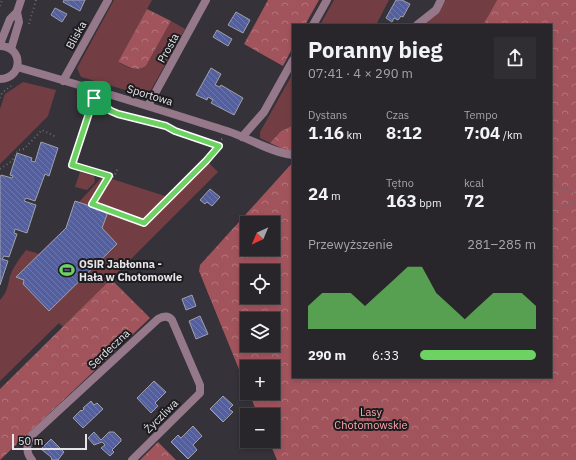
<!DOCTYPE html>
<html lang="pl">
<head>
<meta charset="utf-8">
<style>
  body { margin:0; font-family:"IBM Plex Sans",sans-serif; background:#302e33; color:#f1f3f6; height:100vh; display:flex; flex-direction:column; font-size:15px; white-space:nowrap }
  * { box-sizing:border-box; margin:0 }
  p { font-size:13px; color:#a5a5a9 }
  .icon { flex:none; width:22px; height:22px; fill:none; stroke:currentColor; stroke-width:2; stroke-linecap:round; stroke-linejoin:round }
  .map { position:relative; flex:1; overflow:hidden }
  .side { position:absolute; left:292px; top:24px; width:260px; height:354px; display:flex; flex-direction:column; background:#28262b; border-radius:0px; box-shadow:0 2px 6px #0003,0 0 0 1px #444347 }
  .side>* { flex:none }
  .needle { width:26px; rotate:224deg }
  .controls { position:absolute; left:240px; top:216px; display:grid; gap:8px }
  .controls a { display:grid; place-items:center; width:40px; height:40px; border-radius:0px; background:#28262b; box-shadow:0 2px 6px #0003,0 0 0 1px #444347; font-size:20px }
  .scale { position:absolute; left:12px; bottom:10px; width:75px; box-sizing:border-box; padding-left:4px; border:2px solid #e7e5ea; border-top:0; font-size:11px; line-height:14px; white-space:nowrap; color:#e7e5ea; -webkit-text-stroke:3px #1c1b1e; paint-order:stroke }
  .pin { position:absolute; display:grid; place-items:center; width:34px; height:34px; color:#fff; margin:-17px; border-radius:8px; box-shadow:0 2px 6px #0006 }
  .round { display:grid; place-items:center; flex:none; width:42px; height:42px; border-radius:0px; background:#302e33 }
  .summary { display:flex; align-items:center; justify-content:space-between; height:68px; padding:0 16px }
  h1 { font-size:22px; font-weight:700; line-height:30px }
  .stats { display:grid; grid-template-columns:repeat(3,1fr); gap:6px; height:68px; padding:4px 16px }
  .stats div { display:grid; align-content:center }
  .stats b { font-size:17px; font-weight:700 }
  .stats small { font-size:11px; font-weight:400 }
  .stats p { font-size:11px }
  .chart { height:112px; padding:8px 16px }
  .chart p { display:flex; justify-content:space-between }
  .chart svg { width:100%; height:72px; margin-top:4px; fill:#6cd362; opacity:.7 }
  ul { padding:0 16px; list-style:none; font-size:13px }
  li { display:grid; grid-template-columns:64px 48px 1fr; align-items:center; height:30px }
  li i { height:10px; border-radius:5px; background:#6cd362 }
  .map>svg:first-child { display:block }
</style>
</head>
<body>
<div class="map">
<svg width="576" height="460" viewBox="0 0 576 460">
  <defs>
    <pattern id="forest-crowns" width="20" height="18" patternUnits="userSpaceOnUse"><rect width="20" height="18" fill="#a2545d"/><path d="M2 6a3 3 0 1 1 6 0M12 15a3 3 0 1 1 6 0" fill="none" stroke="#b3757c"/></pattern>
    <pattern id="building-back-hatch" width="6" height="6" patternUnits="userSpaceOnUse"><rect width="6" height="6" fill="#545fa0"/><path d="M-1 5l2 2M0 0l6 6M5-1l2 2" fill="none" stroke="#6d76ad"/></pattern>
  </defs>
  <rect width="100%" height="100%" fill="#353239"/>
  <path fill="#723e43" d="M114,0H152L118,62C127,67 137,73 146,66L171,21L185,29L151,90L139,94L81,77L77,68Z
    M334,0H389L376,25H320Z
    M446,0H497L483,25H422L436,14Z
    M293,73V125L280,132L270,143L260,138V132Z
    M23,82L56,90L48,116L0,164V109L5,94Z
    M205,159L218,172L63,327L59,323L0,381V300C7,293 8,285 10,276C13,267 20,258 26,250L39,254L66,228L75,201L79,202L103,176L168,197Z
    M80,172L94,176L95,182L87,190L75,187Z"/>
  <path fill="url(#forest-crowns)" fill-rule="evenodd" d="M268,0H319L305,25H293V47L283,66L244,44Z
    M497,0H576V460H277L269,441H273V415H258L249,393H273V367H247V389L199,271L200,265L293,162V377H551V25H483ZM247,223H273V249H247ZM247,271H273V297H247ZM247,319H273V345H247Z
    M147,9L171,21L146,66C136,73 128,66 118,62Z
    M293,125V151H288L270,143L280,132Z
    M111,279L150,318L0,460V389Z
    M158,442L176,460H140Z"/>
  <path fill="url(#building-back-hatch)" stroke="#9fa1a9" d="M64,0H85L80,11L63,2Z
    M396,0H402L410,4L403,17L401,16L398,20L394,18L392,22L386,18Z
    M55,8L67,14L62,22L51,15Z
    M236,12L250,20L243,33L228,25Z
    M217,30L232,39L228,46L213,37Z
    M211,68L221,74L215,85L220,87L221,85L243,98L234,115L211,103L213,100L208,97L207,100L196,95Z
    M41,142L58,148L49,176L45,174L35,201L26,198L24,201L36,205L27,233L15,229L14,233L17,234L9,257L4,256L2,259L8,261L0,285V177L1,175L12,178L13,176L10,175L17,153L32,158L31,161L35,162Z
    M210,189L220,197L212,206L207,202L205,204L200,200Z
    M75,201L108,212L102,228L117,244L49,311L23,284L24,280L16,277L66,228Z
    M192,295L196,306L186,310L182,299Z
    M200,316L208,334L196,339L189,321Z
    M154,381L166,392L155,403L158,406L151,413L137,398Z
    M223,396L233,405L229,409L233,412L223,422L210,409Z
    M91,401L94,405L97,403L103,409L83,428L73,418L81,410L82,411L84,409L83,408Z
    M193,426L202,436L193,445L197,450L188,459L171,442L178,435L181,438Z
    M94,432L101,440L109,432H114L121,439V441L112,450L114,452L110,456L101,448L105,445L102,442L94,445L88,438Z
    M51,439L64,452L58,460H52L51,457L41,449Z"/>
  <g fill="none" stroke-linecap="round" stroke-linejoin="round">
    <path stroke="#6b686e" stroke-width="2" stroke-dasharray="1 3" stroke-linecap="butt" d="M0,6L2,0
      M29,24L36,0
      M551,33L567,38L576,43
      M0,98L2,93L11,86
      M94,98L72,165L109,176L92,205L144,223L206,161L219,146
      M97,100L111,111L118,115L166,125L167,121
      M166,125L175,131L219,146L222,139H223
      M0,169L12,161L18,150L24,149L42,130L56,137
      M109,176L114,177L118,167
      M551,183L576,193
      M551,210L576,202"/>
    <path stroke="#96788b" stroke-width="8" d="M313,25L327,0
      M417,25L436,10L441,0
      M17,67C88,87 157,109 227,131C249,138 270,152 293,155
      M63,81L108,0
      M148,106L206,0
      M242,137L264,112L293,60
      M32,460C26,453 26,444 31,436L158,319C163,316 168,315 172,320L200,385V393L132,460"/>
    <path stroke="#96788b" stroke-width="8" d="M0,44L10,19L17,12
      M0,46C23,46 24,78 0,79
      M11,49L19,22L17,12L21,0"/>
  </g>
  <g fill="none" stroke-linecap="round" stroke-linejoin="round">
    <g stroke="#fff" stroke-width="8">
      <path id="route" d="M94,98L111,111L118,114L166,126L175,131L219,146L206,161L144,223L92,204L109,176L72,165Z"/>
    </g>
    <use href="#route" stroke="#6cd362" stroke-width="5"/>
  </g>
  <defs>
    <g id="stadium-bare" transform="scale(1.2)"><path d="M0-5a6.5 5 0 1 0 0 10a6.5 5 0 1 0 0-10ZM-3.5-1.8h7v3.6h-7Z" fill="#6cd362" stroke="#1c1b1e" stroke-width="2.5" paint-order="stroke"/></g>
  </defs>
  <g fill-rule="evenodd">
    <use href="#stadium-bare" x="67" y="270"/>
  </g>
  <g text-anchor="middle" stroke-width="4" stroke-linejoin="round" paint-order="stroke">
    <g font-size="11" fill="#e7e5ea" stroke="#1c1b1e">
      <text transform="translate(76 35) rotate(-61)" y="4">Bliska</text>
      <text transform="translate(168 48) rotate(-61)" y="4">Prosta</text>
      <text transform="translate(150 95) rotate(17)" y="4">Sportowa</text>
      <text transform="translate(109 349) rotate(-43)" y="4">Serdeczna</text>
      <text transform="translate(161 416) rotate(-45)" y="4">Życzliwa</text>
    </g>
    <g font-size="11" font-weight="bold" fill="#e7e5ea" stroke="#1c1b1e" text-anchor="start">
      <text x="79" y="268">OSiR Jabłonna -<tspan x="79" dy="13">Hała w Chotomowie</tspan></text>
    </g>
    <g font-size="11" fill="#fea5ac" stroke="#1c1b1e">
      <text x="371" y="416">Lasy<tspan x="371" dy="13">Chotomowskie</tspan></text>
    </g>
  </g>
</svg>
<div class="controls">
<a><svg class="needle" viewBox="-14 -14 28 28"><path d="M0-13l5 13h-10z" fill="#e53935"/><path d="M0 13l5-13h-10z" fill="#a5a5a9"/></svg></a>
<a><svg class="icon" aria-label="locate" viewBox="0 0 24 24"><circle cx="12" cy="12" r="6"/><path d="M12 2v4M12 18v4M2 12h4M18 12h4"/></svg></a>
<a><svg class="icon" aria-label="layers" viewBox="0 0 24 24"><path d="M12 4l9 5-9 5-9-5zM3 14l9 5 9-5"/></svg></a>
<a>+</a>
<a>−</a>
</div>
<div class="scale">50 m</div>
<div class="pin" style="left:94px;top:98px;background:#1e9e55"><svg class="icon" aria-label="arrive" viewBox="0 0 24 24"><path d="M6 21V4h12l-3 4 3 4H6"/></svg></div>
<section class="side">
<div class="summary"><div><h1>Poranny bieg</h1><p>07:41 · 4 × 290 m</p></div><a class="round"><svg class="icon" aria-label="share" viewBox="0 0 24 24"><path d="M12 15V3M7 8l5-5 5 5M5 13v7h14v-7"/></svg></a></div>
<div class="stats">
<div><p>Dystans</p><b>1.16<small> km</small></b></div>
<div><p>Czas</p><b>8:12</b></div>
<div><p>Tempo</p><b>7:04<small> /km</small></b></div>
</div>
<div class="stats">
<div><b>24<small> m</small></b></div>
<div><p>Tętno</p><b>163<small> bpm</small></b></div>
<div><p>kcal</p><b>72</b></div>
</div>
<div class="chart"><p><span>Przewyższenie</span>281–285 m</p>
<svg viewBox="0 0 160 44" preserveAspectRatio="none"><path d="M0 44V30L10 22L20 22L30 22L40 30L50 22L60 14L70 6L80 6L90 22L100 30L110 38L120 30L130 22L140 22L150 22L160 30V44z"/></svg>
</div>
<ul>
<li><b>290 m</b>6:33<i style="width:100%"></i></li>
</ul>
</section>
</div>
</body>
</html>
